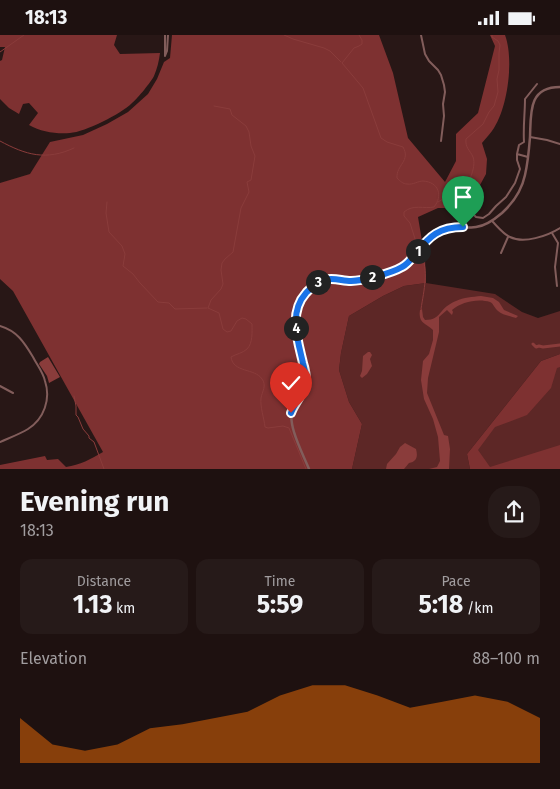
<!DOCTYPE html>
<html lang="en">
<head>
<meta charset="utf-8">
<style>
  body { margin:0; font-family:"Fira Sans",sans-serif; background:#261a19; color:#f1f3f6; height:100vh; display:flex; flex-direction:column; font-size:19px; white-space:nowrap }
  * { box-sizing:border-box; margin:0 }
  p { font-size:16px; color:#a19d9f }
  .icon { flex:none; width:28px; height:28px; fill:none; stroke:currentColor; stroke-width:2; stroke-linecap:round; stroke-linejoin:round }
  .map { position:relative; height:434px; overflow:hidden }
  .side { display:flex; flex-direction:column; background:#1e1110; flex:1 }
  .side>* { flex:none }
  .pin { position:absolute; display:grid; place-items:center; width:42px; height:42px; color:#fff; margin:-51px -21px; border-radius:50% 50% 50% 0; rotate:-45deg; box-shadow:0 0 5px #0007 }
  .pin .icon { rotate:45deg }
  .km { position:absolute; width:25px; height:25px; margin:-12px; border-radius:50%; background:#222; color:#fff; font-size:14px; line-height:25px; text-align:center }
  .round { display:grid; place-items:center; flex:none; width:52px; height:52px; border-radius:20px; background:#261a19 }
  .overview { display:flex; align-items:center; justify-content:space-between; height:85px; padding:0 20px }
  h1 { font-size:28px; font-weight:700; line-height:38px }
  .metrics { display:grid; grid-template-columns:repeat(3,1fr); gap:8px; height:85px; padding:5px 20px }
  .metrics div { display:grid; align-content:center; border-radius:12px; background:#261a19; text-align:center }
  .metrics b { font-size:25px; font-weight:700 }
  .metrics small { font-size:14px; font-weight:400 }
  .metrics p { font-size:14px }
  .chart { height:140px; padding:10px 20px }
  .chart p { display:flex; justify-content:space-between }
  .chart svg { width:100%; height:90px; margin-top:5px; fill:#b45309; opacity:.7 }
  .status { display:flex; justify-content:space-between; align-items:center; height:35px; padding:0 25px; background:#1e1110; direction:ltr }
  .status svg { height:14px; fill:currentColor }
  .map>svg:first-child { display:block }
</style>
</head>
<body>
<div class="status"><b>18:13</b><svg viewBox="0 0 49 12"><path d="M0 12V9h3v3zM5 12V6h3v6zM10 12V3h3v9zM15 12V0h3v12zM26 1h20v11H26zM47 4h2v5h-2z"/></svg></div>
<div class="map">
<svg width="560" height="434" viewBox="0 0 560 434">
  <rect width="100%" height="100%" fill="#281716"/>
  <path fill="#5d2726" d="M426,248L495,259L522,277L538,283L560,276V319L541,326L467,419L470,434H352L362,389L349,367L339,335L341,318L349,281L383,261L404,251Z
    M560,324V420L483,434L474,414L491,392Z"/>
  <path fill="#7e3131" d="M0,0H117L114,10L120,19L160,18C159,26 157,34 154,41C151,47 138,63 132,68C121,79 85,97 70,98C56,99 41,97 29,90L38,78L29,68L23,69L19,79L9,73L0,64V26L2,25L5,12H0Z
    M172,0H379L393,38L408,103L445,147L456,126V99L478,78L495,11L490,0H505C514,24 508,71 494,93C491,98 486,103 482,108L487,124L486,139L480,150L469,163L453,173H438L418,182L425,224L426,248L404,251L383,261L349,281L341,318L339,335L349,367L362,389L352,434H0V430L45,421L47,425L58,424L66,432C80,430 91,424 103,417L13,256L0,244V148L30,139L50,107L83,100L107,89L128,77L148,59L157,44L164,27L170,23Z
    M560,319V332L557,333L551,353L527,380L495,392L478,415L490,432L560,410V434H470L467,419L541,326Z"/>
  <path fill="#8a3c3b" d="M481,261L493,263L499,267L504,275L518,281L516,283C511,281 502,280 498,276C494,273 494,269 490,267C478,263 461,267 452,275L453,277L452,280L447,275L439,282V297L428,343L427,358L444,400L448,401L450,414L449,434H429L437,432L440,426L438,402L433,384L424,364L421,345L423,326L429,319L433,305V295C425,288 418,288 420,275L422,274L423,282L425,285C434,285 437,282 442,276C445,272 451,268 456,266C464,262 472,262 481,261Z
    M368,317H370L372,320L370,324L372,331L367,339L362,343L360,341L362,336L363,321Z
    M48,322L60,342L49,348L47,341L39,329L40,327Z
    M405,408L416,414C418,421 417,427 409,428L404,434H386L387,429L396,419L400,412Z"/>
  <g fill="none" stroke-linecap="round" stroke-linejoin="round">
    <path stroke="#8a3c3b" stroke-width="1" d="M284,0L293,4L324,13L330,16L341,27
      M359,0L362,5V9L359,11L354,13L342,28L363,53L381,103L387,107L403,112C411,126 396,130 397,143C400,146 403,149 407,149C413,150 418,146 423,146C439,147 443,161 434,172C424,174 413,169 404,177V181L410,188L417,210
      M0,17L24,0
      M214,71L230,74L232,80L246,91L249,97L251,111L255,121L251,145L247,147L249,157L241,173L233,217L225,224L222,228L221,235L223,249L221,254L211,265L208,273L219,278L223,294L227,297L231,296L237,286L242,283L246,284L252,289C252,297 253,308 247,314C243,318 236,319 231,322C233,338 255,333 262,344C267,350 262,357 261,363C260,372 264,383 265,392L268,393L283,391L289,393L306,434
      M0,106C26,120 46,126 74,113
      M107,167L106,178L109,197L122,211L125,219L123,231L133,239L140,248L158,267L169,268L175,274L207,273
      M438,167L448,161L461,159C467,151 477,133 473,122C470,115 465,113 466,104L483,89L489,77L494,71L498,57L497,44L499,35V18L500,10L498,6L492,2V0
      M421,218C429,237 424,254 421,274
      M74,361L76,371V380L78,382L83,394L89,401V403L94,407L104,434"/>
    <path stroke="#8a3c3b" stroke-width="3" d="M533,309L536,312L539,311L543,312L560,310"/>
    <path stroke="#825d5b" stroke-width="2" d="M421,0L425,19L429,26L438,35L441,40L444,50L445,57L443,69L444,81L441,106
      M165,21L167,16L168,0
      M165,21V0
      M530,102L547,105L560,109
      M517,119L519,110L524,107C523,92 525,78 525,64L537,49
      M471,177L476,182L483,183L489,179L496,171L506,162L515,148L520,134L517,125V119L528,122
      M492,186C497,191 503,199 510,202C524,209 547,201 560,193
      M552,198L558,208L555,232L557,251
      M501,218L508,202
      M0,291C17,296 24,307 33,322C37,330 43,337 45,346C51,364 44,384 28,394C20,399 9,403 0,407
      M0,351L13,358"/>
    <path stroke="#825d5b" stroke-width="2.5" d="M309,434C303,419 286,388 293,373C297,362 306,355 306,342C305,323 296,306 296,286C295,268 308,247 327,244C336,243 345,246 354,246C367,245 385,239 398,235C415,227 421,204 438,196C453,190 462,194 476,192C485,191 495,184 502,178C513,168 522,154 525,140C528,127 529,115 530,102C531,78 528,52 560,52"/>
  </g>
  <g fill="none" stroke-linecap="round" stroke-linejoin="round">
    <g stroke="#fff" stroke-width="10">
      <path id="route" d="M291,378C295,367 304,359 306,347C306,341 305,334 303,328C298,306 288,278 306,258C311,253 316,247 324,245C333,242 342,246 351,246C362,246 392,238 402,232C408,229 412,223 416,218C430,201 439,192 463,192"/>
    </g>
    <use href="#route" stroke="#1a73e8" stroke-width="6"/>
  </g>
</svg>
<div class="pin" style="left:463px;top:192px;background:#1e9e55"><svg class="icon" aria-label="arrive" viewBox="0 0 24 24"><path d="M6 21V4h12l-3 4 3 4H6"/></svg></div>
<div class="pin" style="left:291px;top:378px;background:#d93025"><svg class="icon" aria-label="check" viewBox="0 0 24 24"><path d="M5 12l5 5 9-10"/></svg></div>
<b class="km" style="left:418px;top:216px">1</b>
<b class="km" style="left:372px;top:242px">2</b>
<b class="km" style="left:318px;top:247px">3</b>
<b class="km" style="left:296px;top:293px">4</b>
</div>
<section class="side">
<div class="overview"><div><h1>Evening run</h1><p>18:13</p></div><a class="round"><svg class="icon" aria-label="share" viewBox="0 0 24 24"><path d="M12 15V3M7 8l5-5 5 5M5 13v7h14v-7"/></svg></a></div>
<div class="metrics">
<div><p>Distance</p><b>1.13<small> km</small></b></div>
<div><p>Time</p><b>5:59</b></div>
<div><p>Pace</p><b>5:18<small> /km</small></b></div>
</div>
<div class="chart"><p><span>Elevation</span>88–100 m</p>
<svg viewBox="0 0 160 44" preserveAspectRatio="none"><path d="M0 44V22L10 35L20 38L30 35L40 27L50 25L60 22L70 19L80 11L90 6L100 6L110 11L120 17L130 14L140 11L150 14L160 22V44z"/></svg>
</div>
</section>
</body>
</html>
